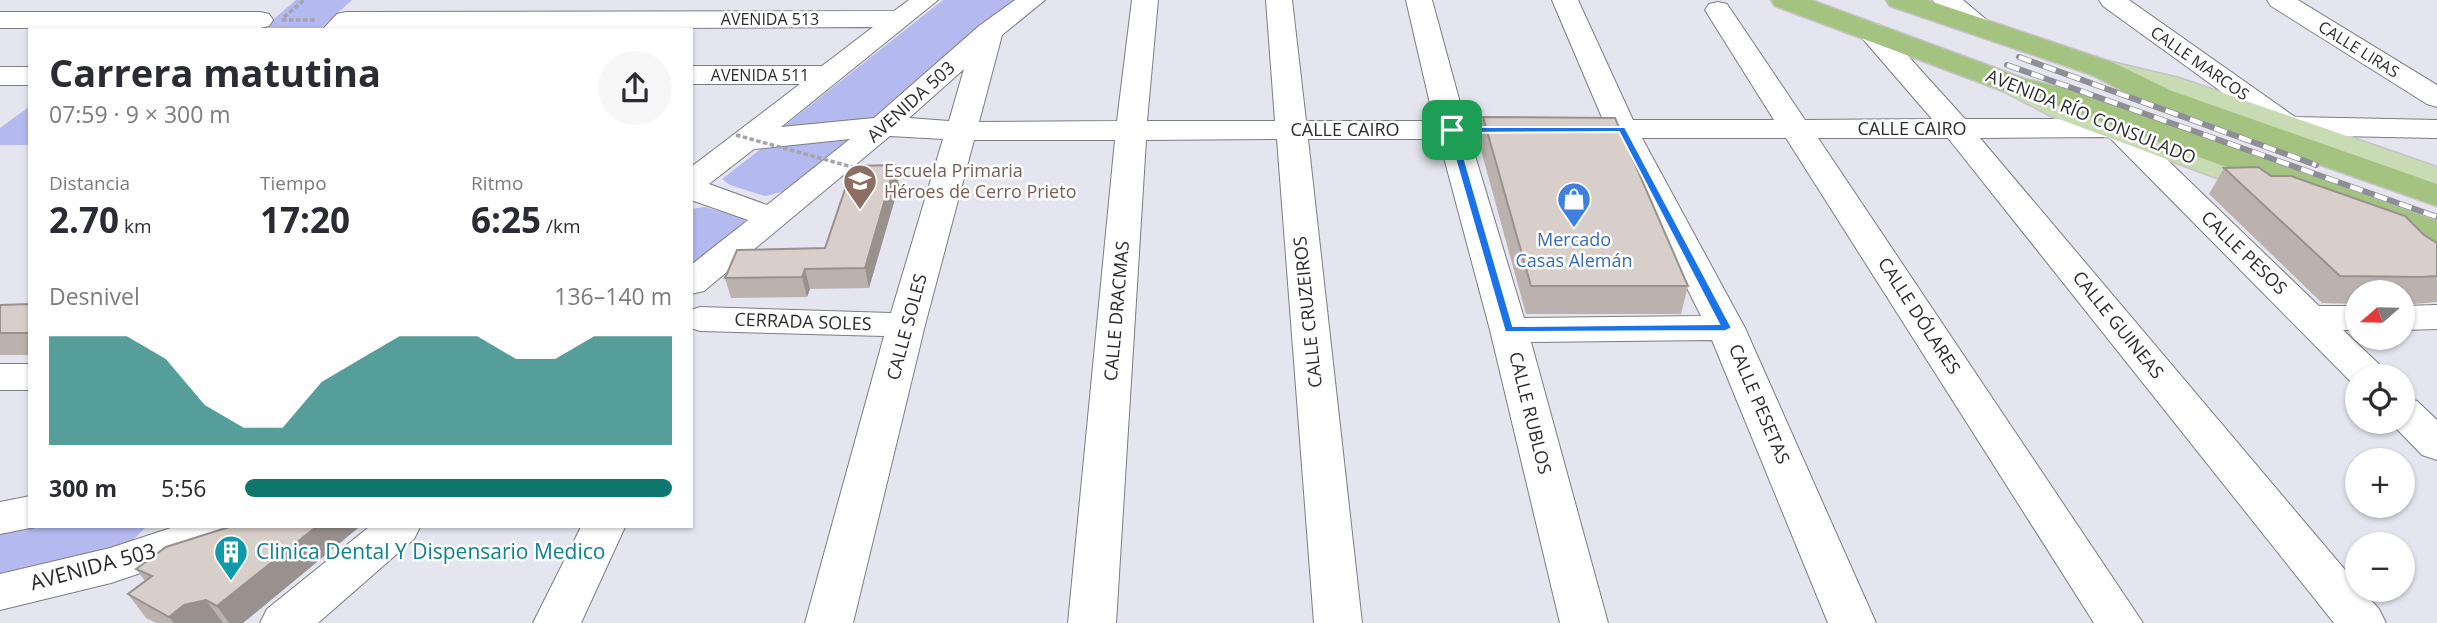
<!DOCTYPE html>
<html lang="es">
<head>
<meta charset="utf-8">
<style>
  body { margin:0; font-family:"Open Sans",sans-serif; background:#f7f7f7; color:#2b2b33; height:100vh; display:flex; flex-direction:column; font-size:26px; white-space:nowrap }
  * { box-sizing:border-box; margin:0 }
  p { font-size:23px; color:#7c7c81 }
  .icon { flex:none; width:38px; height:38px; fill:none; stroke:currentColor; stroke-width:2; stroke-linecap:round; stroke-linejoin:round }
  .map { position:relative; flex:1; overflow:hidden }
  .details { position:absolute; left:28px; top:28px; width:665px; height:500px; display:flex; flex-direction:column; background:#fff; border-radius:0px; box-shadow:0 2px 5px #0004 }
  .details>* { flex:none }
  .needle { width:46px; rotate:250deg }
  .controls { position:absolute; left:2345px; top:280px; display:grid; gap:14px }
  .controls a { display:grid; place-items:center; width:70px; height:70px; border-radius:50%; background:#fff; box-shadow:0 2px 5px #0004; font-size:35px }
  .pin { position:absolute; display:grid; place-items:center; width:60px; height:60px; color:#fff; margin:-30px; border-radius:14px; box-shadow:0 4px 10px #0006 }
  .round { display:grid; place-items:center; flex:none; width:74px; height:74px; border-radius:37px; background:#f7f7f7 }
  .head { display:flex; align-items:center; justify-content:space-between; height:119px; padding:0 21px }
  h1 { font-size:38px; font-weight:700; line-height:52px }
  .metrics { display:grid; grid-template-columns:repeat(3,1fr); gap:10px; height:119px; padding:7px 21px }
  .metrics div { display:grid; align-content:center }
  .metrics b { font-size:35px; font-weight:700 }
  .metrics small { font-size:19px; font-weight:400 }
  .metrics p { font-size:19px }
  .chart { height:196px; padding:14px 21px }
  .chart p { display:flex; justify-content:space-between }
  .chart svg { width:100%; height:126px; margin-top:7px; fill:#0f766e; opacity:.7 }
  ul { padding:0 21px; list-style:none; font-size:23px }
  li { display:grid; grid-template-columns:112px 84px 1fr; align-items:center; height:52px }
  li i { height:18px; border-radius:9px; background:#0f766e }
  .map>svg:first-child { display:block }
</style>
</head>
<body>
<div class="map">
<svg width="2437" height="623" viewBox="0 0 2437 623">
  <rect width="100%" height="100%" fill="#e4e5ef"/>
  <path fill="#b4b9f0" d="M296,0H352L319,30H261Z
    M943,0H1021L876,120L778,131Z
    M30,106V145H0V128Z
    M863,131L782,192L765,196L730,185L722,179L766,145Z
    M705,207L744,219L745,227L691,270V209Z
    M30,527H146L130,543L0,578V531Z"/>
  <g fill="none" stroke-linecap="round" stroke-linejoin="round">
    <g stroke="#7c7d85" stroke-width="2">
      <path id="minor" d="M909,0H938L781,127L874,118L979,26L1015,0H1045L1002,35L979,122L1117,121L1132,0H1158L1147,121H1275L1266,0H1292L1306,121H1434L1406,0H1432L1465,121L1603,120L1552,0H1578L1633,120H1774L1705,10L1709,4L1718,2L1727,4L1805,120L1932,119L1856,31L1860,25L1870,23L1880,25L1965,119H2113L2130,124L2319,306H2357V330H2343L2382,367L2387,376H2357V386L2354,385L2109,137L1980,138L2357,584V590H2362L2379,609L2386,623H2334L1948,138H1818L2143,623H2094L1786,138H1642L1745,328L1876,623H1828L1712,340L1531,342L1608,623H1560L1490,330L1439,139H1308L1362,623H1314L1277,139L1146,140L1116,623H1068L1115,140H974L925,325L853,623H805L884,336L700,331L691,328V310L700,307L891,313L943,139L890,136L704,291L691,294V265L748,220L691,200V167L800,84H691V66H822L873,27L322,30L337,14L346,12L894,11ZM964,69L949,121L909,118ZM1612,138L1701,316L1524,318L1470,139ZM850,139L767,205L709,184L754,149Z
        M1933,0H1963L1995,27L1991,33C1970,38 1944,16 1933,0Z
        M2099,0H2129L2295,117L2437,120V138L2288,135L2277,132L2103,6Z
        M2267,0H2298L2437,85V107L2427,104L2271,6Z
        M0,12H260L269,14L273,20L269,26L260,28H0Z
        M0,67H30V85H0Z
        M2437,305V329L2403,330V306Z
        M0,364H30V390H0Z
        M2403,397L2417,401L2437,420V460L2422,455L2390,422H2403Z
        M30,496V527H35L0,534V502Z
        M174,527H247L241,539L111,583L0,610V574L110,548Z
        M369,527H420L414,539L318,623H260L267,609Z
        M581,527H625L581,623H533Z"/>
    </g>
    <g stroke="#c4c4c5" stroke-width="3">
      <path id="major" d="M2103,60L2179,78L2437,167V188L2159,91L2092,75L2088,69L2092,63Z
        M2014,76L2073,102L2284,180L2289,187L2284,194L2272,197L2260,194L2051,116L2003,91L1999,85L2003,79Z"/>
    </g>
    <g stroke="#c4c4c5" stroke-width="3">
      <path id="highway" d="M1771,0H1811L2025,79L2081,92L2437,221V244L2059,106L2003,91L1775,6Z
        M1886,0H1927L2114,63L2172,91L2437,184V206L2150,105L2092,75L1890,6Z"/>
    </g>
    <path stroke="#a3a3ab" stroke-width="3.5" stroke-dasharray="4.5 2.5" stroke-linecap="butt" d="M284,17L304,0
      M282,20H315"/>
    <use href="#minor" fill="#fff" fill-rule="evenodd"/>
    <use href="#major" fill="#c8dbb3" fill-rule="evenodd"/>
    <use href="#highway" fill="#a4c380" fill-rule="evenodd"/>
    <g stroke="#8e8f96" stroke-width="6">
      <path id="rail" d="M2019,57L2316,165
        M2007,65L2437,217"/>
    </g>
    <use href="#rail" stroke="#fff" stroke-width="4.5" stroke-dasharray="13" stroke-linecap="butt"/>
    <path stroke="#a3a3ab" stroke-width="3.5" stroke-dasharray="4.5 2.5" stroke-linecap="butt" d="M736,135L856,168"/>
  </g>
  <path fill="#bbb2ae" d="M1483,117L1688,286L1681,314H1526L1479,143Z
    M2224,168L2271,176L2437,243V302L2403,305V292H2357V304L2322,303L2209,194Z
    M899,185L869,288L810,289L807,297L731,298L725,278L825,248Z
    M30,304V355H0V305Z
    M358,528L243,623H156L146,618L128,594L145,581L136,569Z"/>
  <path fill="#98918d" d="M895,165L899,185L869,288L865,268Z
    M805,269L810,289L807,297L802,277Z
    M316,527H357L358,528L243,623H229L217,606Z
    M206,600L223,623H174L169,617L184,605Z"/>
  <path fill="#d9cfca" stroke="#98918d" stroke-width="2" d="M1483,117L1615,118L1688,286H1531Z
    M895,165L865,268L805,269L802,277L725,278L737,250L825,248L853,166Z
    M2258,167L2271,176H2291L2405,216L2424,235L2437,243V276L2421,277L2340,276L2224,168Z
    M30,304V333H0V305Z
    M229,527H316L217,606L206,600L184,605L169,617L128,594L152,576L136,569L166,547Z"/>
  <path fill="#1a73e8" stroke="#fff" stroke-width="2" fill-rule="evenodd" d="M1625,127L1732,328L1726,331L1505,332L1447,130L1452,127ZM1619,132L1719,324L1513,326L1457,133Z"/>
  <defs>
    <g id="school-pin" transform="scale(1.75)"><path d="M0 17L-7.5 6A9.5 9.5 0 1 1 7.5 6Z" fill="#8d6e63" stroke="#fff"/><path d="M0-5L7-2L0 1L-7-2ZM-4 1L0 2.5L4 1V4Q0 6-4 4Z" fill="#fff"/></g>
    <g id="shop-pin" transform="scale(1.75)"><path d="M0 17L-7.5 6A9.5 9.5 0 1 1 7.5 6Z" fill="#3f7fe0" stroke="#fff"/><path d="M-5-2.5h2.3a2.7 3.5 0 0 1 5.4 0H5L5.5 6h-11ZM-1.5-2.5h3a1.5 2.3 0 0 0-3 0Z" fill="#fff"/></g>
    <g id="building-pin" transform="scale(1.75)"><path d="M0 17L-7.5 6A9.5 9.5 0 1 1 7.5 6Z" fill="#0f9aa8" stroke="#fff"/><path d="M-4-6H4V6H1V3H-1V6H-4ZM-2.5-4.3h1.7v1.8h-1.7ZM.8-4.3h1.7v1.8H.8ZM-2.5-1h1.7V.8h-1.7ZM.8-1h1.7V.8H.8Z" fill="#fff"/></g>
  </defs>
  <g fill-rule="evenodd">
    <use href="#school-pin" x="860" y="181"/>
    <use href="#shop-pin" x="1574" y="199"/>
    <use href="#building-pin" x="231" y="552"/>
  </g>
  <g text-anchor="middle" stroke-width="5" stroke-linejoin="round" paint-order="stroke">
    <g font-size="16" fill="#2c2c30" stroke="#fff">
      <text x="770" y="25">AVENIDA 513</text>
      <text transform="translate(2359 49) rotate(32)" y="6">CALLE LIRAS</text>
      <text transform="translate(2200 63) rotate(35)" y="6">CALLE MARCOS</text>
      <text x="760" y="81">AVENIDA 511</text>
    </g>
    <g font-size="18" fill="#2c2c30" stroke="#fff">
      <text transform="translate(911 102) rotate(-42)" y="6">AVENIDA 503</text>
      <text transform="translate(2091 117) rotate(22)" y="6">AVENIDA RÍO CONSULADO</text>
      <text x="1912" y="135">CALLE CAIRO</text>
      <text x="1345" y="136">CALLE CAIRO</text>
      <text transform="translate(2244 253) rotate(44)" y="6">CALLE PESOS</text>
      <text transform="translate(1117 311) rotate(-85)" y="6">CALLE DRACMAS</text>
      <text transform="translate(1308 312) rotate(-96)" y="6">CALLE CRUZEIROS</text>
      <text transform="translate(1919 316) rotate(57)" y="6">CALLE DÓLARES</text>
      <text transform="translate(803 322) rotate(2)" y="6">CERRADA SOLES</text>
      <text transform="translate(2118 325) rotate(51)" y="6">CALLE GUINEAS</text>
      <text transform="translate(907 327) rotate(-75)" y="6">CALLE SOLES</text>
      <text transform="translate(1759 404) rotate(67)" y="6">CALLE PESETAS</text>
      <text transform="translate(1530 413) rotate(76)" y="6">CALLE RUBLOS</text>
    </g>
    <g font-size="18" fill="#785e54" stroke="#fff" text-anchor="start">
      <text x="884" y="177">Escuela Primaria<tspan x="884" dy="21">Héroes de Cerro Prieto</tspan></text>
    </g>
    <g font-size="18" fill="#366cbe" stroke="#fff">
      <text x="1574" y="246">Mercado<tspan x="1574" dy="21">Casas Alemán</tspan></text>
    </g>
    <g font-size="21" fill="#0d838f" stroke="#fff" text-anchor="start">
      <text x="256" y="559">Clinica Dental Y Dispensario Medico</text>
    </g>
    <g font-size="21" fill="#2c2c30" stroke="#fff">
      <text transform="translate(93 567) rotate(-15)" y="7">AVENIDA 503</text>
    </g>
  </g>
</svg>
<div class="controls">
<a><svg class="needle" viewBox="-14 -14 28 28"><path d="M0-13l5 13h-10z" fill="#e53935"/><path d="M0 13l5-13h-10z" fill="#7c7c81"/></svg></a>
<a><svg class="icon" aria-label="locate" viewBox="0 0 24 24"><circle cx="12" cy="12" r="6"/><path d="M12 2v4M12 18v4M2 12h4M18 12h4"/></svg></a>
<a>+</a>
<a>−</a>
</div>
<div class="pin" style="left:1452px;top:130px;background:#1e9e55"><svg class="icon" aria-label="arrive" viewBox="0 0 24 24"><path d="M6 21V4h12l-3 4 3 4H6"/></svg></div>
<section class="details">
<div class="head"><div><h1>Carrera matutina</h1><p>07:59 · 9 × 300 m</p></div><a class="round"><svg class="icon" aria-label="share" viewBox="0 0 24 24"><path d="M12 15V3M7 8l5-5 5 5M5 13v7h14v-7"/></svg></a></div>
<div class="metrics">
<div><p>Distancia</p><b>2.70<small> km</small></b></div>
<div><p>Tiempo</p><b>17:20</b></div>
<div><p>Ritmo</p><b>6:25<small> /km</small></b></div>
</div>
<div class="chart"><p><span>Desnivel</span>136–140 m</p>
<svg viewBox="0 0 160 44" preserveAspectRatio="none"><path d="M0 44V6L10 6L20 6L30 14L40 30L50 38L60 38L70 22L80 14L90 6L100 6L110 6L120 14L130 14L140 6L150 6L160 6V44z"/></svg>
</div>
<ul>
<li><b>300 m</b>5:56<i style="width:100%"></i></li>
</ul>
</section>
</div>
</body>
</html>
